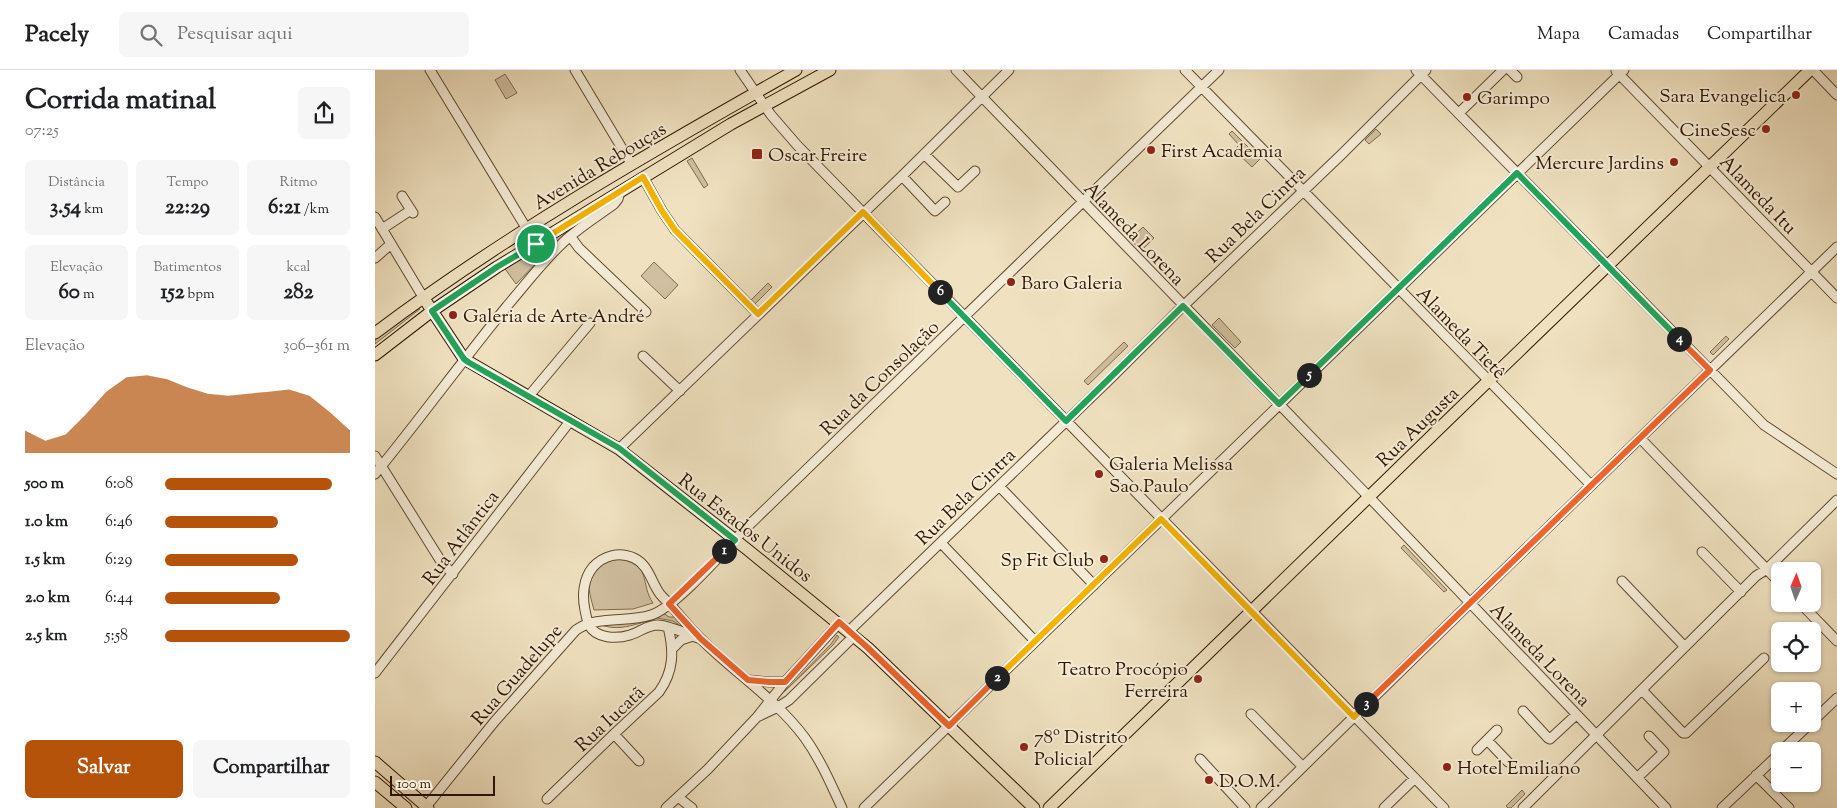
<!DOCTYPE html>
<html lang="pt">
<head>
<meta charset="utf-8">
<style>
  body { margin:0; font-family:"Sorts Mill Goudy",serif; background:#f6f6f6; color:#202124; height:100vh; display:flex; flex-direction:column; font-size:19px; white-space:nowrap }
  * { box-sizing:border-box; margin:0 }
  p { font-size:16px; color:#757577 }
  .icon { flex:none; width:28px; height:28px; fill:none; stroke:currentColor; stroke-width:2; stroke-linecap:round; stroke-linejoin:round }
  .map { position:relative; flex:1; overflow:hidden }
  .details { display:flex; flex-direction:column; background:#fff; width:375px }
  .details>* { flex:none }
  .needle { width:32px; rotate:2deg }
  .tools { position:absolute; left:1396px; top:492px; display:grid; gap:10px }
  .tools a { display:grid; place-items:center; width:50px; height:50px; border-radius:8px; background:#fff; box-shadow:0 1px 4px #0004; font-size:25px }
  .scale { position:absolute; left:15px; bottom:12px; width:105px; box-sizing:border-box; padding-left:5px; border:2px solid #311701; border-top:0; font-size:14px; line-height:18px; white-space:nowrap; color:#311701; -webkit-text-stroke:4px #f5ecd7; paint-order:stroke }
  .pin { position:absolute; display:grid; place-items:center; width:42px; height:42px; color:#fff; margin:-21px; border:2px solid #fff; border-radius:50%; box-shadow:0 1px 5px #0007 }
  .km { position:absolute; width:25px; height:25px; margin:-12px; border-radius:50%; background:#222; color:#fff; font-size:14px; line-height:25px; text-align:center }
  .round { display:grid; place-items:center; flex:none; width:52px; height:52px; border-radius:8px; background:#f6f6f6 }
  .overview { display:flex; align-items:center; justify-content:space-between; height:85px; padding:0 25px }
  h1 { font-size:28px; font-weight:700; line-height:38px }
  .figures { display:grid; grid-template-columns:repeat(3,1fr); gap:8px; height:85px; padding:5px 25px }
  .figures div { display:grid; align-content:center; border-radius:8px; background:#f6f6f6; text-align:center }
  .figures b { font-size:21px; font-weight:700 }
  .figures small { font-size:14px; font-weight:400 }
  .figures p { font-size:14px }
  .chart { height:140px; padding:10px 25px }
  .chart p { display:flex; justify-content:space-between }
  .chart svg { width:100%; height:90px; margin-top:5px; fill:#b45309; opacity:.7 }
  .cta { display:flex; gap:10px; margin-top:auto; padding:10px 25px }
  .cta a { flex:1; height:58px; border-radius:8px; background:#b45309; color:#fff; font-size:20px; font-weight:700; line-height:58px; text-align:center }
  .cta a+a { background:#f6f6f6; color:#202124 }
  ul { padding:0 25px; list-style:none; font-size:16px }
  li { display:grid; grid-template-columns:80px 60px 1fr; align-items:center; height:38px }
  li i { height:12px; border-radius:6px; background:#b45309 }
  header { display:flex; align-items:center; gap:30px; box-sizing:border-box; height:70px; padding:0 25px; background:#fff; border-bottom:1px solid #e0e0e0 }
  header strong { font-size:24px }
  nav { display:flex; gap:28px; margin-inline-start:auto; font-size:18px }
  .search { width:350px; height:45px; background:#f6f6f6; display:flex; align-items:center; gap:12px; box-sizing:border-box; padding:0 18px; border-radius:8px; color:#757577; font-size:19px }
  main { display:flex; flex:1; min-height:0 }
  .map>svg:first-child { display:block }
</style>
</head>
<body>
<header>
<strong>Pacely</strong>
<div class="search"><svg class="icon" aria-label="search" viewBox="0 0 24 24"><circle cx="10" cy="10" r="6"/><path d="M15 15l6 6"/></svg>Pesquisar aqui</div>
<nav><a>Mapa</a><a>Camadas</a><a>Compartilhar</a></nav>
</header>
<main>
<section class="details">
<div class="overview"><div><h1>Corrida matinal</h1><p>07:25</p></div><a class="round"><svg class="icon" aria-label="share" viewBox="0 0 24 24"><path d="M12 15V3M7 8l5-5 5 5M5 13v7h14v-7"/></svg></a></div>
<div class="figures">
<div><p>Distância</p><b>3.54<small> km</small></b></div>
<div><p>Tempo</p><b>22:29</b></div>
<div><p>Ritmo</p><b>6:21<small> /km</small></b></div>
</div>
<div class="figures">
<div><p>Elevação</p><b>60<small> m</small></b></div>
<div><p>Batimentos</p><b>152<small> bpm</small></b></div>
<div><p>kcal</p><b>282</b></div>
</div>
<div class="chart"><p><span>Elevação</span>306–361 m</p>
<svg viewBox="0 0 160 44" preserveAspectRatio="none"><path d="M0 44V33L10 38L20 35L30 25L40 14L50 7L60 6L70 8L80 12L90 15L100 16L110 15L120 14L130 13L140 16L150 24L160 33V44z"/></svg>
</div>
<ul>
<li><b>500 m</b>6:08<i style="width:90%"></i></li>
<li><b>1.0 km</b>6:46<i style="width:61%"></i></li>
<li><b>1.5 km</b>6:29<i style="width:72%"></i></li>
<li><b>2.0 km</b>6:44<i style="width:62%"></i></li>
<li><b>2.5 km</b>5:58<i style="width:100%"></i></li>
</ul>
<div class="cta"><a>Salvar</a><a>Compartilhar</a></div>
</section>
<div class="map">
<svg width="1462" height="738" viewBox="0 0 1462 738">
  <rect width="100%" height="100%" fill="#f0e2c1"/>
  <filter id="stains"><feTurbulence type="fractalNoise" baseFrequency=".004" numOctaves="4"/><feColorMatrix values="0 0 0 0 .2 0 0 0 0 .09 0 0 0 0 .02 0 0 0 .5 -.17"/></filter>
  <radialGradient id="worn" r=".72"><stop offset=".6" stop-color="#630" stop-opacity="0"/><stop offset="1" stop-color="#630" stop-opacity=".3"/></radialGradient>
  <path fill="#d0bfa0" stroke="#806b50" d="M130,4L142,23L131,29L120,10Z
    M1001,59L1006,64L994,74L990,70Z
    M857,61L885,89L877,97L859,80L864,75L854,64Z
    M317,88L333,115L329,118L312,91Z
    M878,146L883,151L868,165L863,161Z
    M203,150L141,214L128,196Z
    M768,157L779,168L766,181L755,169Z
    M279,192L303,215L290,229L266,206Z
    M393,213L397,217L380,234L376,230Z
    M43,237L45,239L0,274V270Z
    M844,248L866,272L860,278L837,255Z
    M1351,266L1354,269L1338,285L1335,282Z
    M749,272L753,276L713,315L709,311Z
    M1029,475L1072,520L1069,522L1026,478Z
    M244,489C277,493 265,515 278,533L258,539L219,540C217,532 214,524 214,516C214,501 230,490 244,489Z
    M288,543L294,547H300L312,556L310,559L298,551L282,548C277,551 272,551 266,553C251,557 241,560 226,555Z
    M462,565L464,567L458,575L409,622L456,574Z
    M1147,720L1150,724L1136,738H1133L1131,736Z"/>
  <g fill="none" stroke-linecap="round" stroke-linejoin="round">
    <g stroke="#614a31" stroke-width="11">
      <path id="minor" d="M55,0L161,174
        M200,0L257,95
        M365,0L396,45L422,75L1069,738
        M581,0L994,427L1291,738
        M810,0L1216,415
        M1041,0L1389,355L1462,404
        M1135,0L1142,7
        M1438,0L1462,25
        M1241,1L1462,228
        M1084,43L1128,0
        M549,84L583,117L600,101
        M527,106L560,141L570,132
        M268,107L287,141L300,160L383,244
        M27,126L38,143
        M0,147L48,227
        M7,159L36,140
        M195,166L204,178L271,242
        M0,188L16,174
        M268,286L305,321
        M153,327L215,253
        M1265,368L1405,513
        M244,379L527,106L634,0
        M0,386L67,493L78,504
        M0,404C45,349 87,291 132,236C152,213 170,188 193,168C208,155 224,145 239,134L243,129L245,122
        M624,416L719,515
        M566,473L660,571
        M1327,482L1366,522
        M1247,511L1310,577
        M1426,534L1462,571
        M474,561L737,307L802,242L967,84L1051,0
        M326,569C312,565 298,556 283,555C272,555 265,562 255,565C242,569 221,569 214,555C212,551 211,545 210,540C207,526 208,509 218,497C228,486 244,481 259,488C274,495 276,512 285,524C289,529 294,533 298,538C307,548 316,559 326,569C360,603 401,629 430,668C445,689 456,714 467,738
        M298,578L306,570L318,566
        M0,603L196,350
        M373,610L394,612H410
        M1267,620L1308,663H1311L1389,588
        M1148,641L1173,668L1175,669L1201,645
        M876,644L928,697
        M382,647L403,637L414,630L479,566
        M1438,651L1462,628
        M239,664L264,691
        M1112,670L1133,692
        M1102,680L1122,660
        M1406,681L1435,654
        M825,689L870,738
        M1381,705L1414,738
        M1262,708L1289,682L1274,666
        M303,727L317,738
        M172,729L239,664L284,622C299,601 299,581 293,557
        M50,738L120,651L201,560C222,545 252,553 276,545C301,537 349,481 369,460L844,0
        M291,738L333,699L382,647L410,612L464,553
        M489,738L1249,0
        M886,738L1095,533L1462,177
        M1009,738L1040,708
        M1148,738L1381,506L1392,499L1462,430
        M1347,738L1405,683"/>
    </g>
    <g stroke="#311701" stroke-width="13">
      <path id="major" d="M48,227L89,289L244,379L373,480L493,578L659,738
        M0,263C132,164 277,81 421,0
        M0,285L57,241L122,197L356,54L455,0
        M0,692L53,738
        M0,712L31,738
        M674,738L1076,347L1435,0"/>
    </g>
    <use href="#minor" stroke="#f5ecd7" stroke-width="9"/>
    <use href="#major" stroke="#f0e2c1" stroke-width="11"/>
  </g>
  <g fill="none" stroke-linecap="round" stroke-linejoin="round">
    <g stroke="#fff" stroke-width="10">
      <path id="split-1" d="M161,174L122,197L57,241L89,289L93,292L244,378L360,470L349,481"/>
    </g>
    <g stroke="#fff" stroke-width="10">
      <path id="split-2" d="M349,481L294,534L326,569L373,610L394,612H410L464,552L493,578L574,656L622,608"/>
    </g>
    <g stroke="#fff" stroke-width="10">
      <path id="split-3" d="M622,608L786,449L979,647L991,634"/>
    </g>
    <g stroke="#fff" stroke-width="10">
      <path id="split-4" d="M991,634L1335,300L1304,269"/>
    </g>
    <g stroke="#fff" stroke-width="10">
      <path id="split-5" d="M934,305L1142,103L1304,269"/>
    </g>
    <g stroke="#fff" stroke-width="10">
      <path id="split-6" d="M565,222L691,351L808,236L904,334L934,305"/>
    </g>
    <g stroke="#fff" stroke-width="10">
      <path id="split-7" d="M161,174L268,107L287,141L300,160L383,244L488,142L565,222"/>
    </g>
    <use href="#split-1" stroke="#22a559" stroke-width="6"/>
    <use href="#split-2" stroke="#f0652b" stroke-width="6"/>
    <use href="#split-3" stroke="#f5b400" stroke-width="6"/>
    <use href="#split-4" stroke="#f0652b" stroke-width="6"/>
    <use href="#split-5" stroke="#22a559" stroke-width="6"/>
    <use href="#split-6" stroke="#22a559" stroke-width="6"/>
    <use href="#split-7" stroke="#f5b400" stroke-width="6"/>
  </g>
  <g fill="#8f2418" stroke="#f5ecd7" stroke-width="2">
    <circle cx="1421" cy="25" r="5"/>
    <circle cx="1092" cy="27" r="5"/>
    <circle cx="1391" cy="59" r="5"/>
    <circle cx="776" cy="80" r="5"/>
    <rect x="376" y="78" width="12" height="12" rx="2.5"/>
    <circle cx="1299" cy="92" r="5"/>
    <circle cx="636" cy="212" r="5"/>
    <circle cx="78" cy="245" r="5"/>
    <circle cx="724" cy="404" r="5"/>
    <circle cx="729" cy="489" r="5"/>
    <circle cx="823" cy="609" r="5"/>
    <circle cx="649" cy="677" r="5"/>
    <circle cx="1072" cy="697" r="5"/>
    <circle cx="834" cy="710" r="5"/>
  </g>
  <g text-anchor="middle" stroke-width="4" stroke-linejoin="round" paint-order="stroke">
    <g font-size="19" fill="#311701" stroke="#f5ecd7" text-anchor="start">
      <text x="1411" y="32" text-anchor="end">Sara Evangelica</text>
      <text x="1102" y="34">Garimpo</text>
      <text x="1381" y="66" text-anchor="end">CineSesc</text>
      <text x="786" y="87">First Academia</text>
      <text x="393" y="91">Oscar Freire</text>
      <text x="1289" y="99" text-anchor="end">Mercure Jardins</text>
      <text x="646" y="219">Baro Galeria</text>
      <text x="88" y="252">Galeria de Arte André</text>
      <text x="734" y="400">Galeria Melissa<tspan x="734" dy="22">Sao Paulo</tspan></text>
      <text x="719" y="496" text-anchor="end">Sp Fit Club</text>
      <text x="813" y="605" text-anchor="end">Teatro Procópio<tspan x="813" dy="22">Ferreira</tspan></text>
      <text x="659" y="673">78º Distrito<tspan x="659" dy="22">Policial</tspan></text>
      <text x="1082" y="704">Hotel Emiliano</text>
      <text x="844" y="717">D.O.M.</text>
    </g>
    <g font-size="19" fill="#311701" stroke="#f5ecd7">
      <text transform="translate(224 95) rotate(-31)" y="7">Avenida Rebouças</text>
      <text transform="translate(1384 124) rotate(46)" y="7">Alameda Itu</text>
      <text transform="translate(880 144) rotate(-44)" y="7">Rua Bela Cintra</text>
      <text transform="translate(760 163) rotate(46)" y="7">Alameda Lorena</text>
      <text transform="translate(1087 262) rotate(46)" y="7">Alameda Tietê</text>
      <text transform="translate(504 307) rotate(-44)" y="7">Rua da Consolação</text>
      <text transform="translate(1042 356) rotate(-44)" y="7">Rua Augusta</text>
      <text transform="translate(590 426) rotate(-44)" y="7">Rua Bela Cintra</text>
      <text transform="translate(371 457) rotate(38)" y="7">Rua Estados Unidos</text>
      <text transform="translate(85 467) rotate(-53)" y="7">Rua Atlântica</text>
      <text transform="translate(1166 584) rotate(46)" y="7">Alameda Lorena</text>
      <text transform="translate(141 604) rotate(-49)" y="7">Rua Guadelupe</text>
      <text transform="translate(234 648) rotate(-43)" y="7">Rua Iucatã</text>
    </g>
  </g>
  <rect width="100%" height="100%" filter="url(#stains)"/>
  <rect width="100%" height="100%" fill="url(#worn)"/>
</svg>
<div class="tools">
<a><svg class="needle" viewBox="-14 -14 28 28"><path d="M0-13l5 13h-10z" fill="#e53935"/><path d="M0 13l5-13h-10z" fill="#757577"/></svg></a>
<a><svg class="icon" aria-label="locate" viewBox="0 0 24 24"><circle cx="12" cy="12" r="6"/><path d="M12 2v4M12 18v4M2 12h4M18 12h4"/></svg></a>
<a>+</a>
<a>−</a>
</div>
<div class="scale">100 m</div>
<div class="pin" style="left:161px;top:174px;background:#1e9e55"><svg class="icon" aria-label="arrive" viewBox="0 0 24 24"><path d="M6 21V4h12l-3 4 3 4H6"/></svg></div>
<b class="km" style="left:349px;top:481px">1</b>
<b class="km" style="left:622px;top:608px">2</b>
<b class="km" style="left:991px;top:634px">3</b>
<b class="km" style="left:1304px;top:269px">4</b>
<b class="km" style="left:934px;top:305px">5</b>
<b class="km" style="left:565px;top:222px">6</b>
</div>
</main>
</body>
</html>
